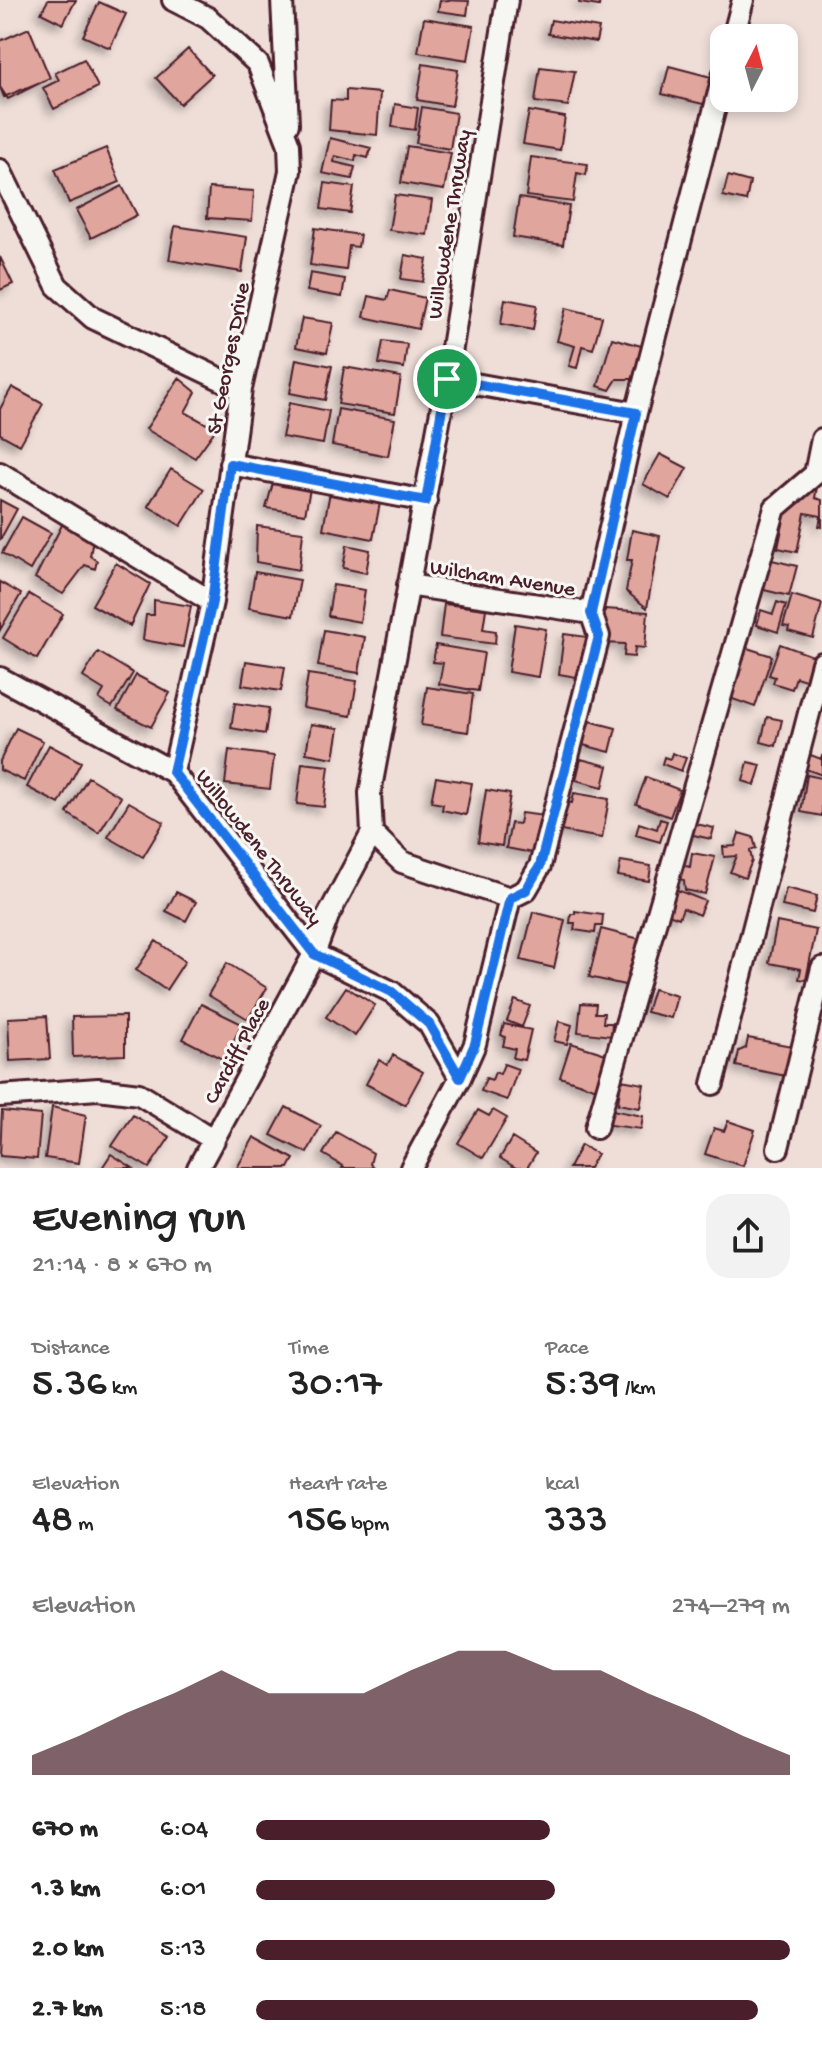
<!DOCTYPE html>
<html lang="en">
<head>
<meta charset="utf-8">
<style>
  body { margin:0; font-family:"Gochi Hand",sans-serif; background:#f2f2f2; color:#222; height:100vh; display:flex; flex-direction:column; font-size:30px; white-space:nowrap }
  * { box-sizing:border-box; margin:0 }
  p { font-size:26px; color:#767676 }
  .icon { flex:none; width:44px; height:44px; fill:none; stroke:currentColor; stroke-width:2; stroke-linecap:round; stroke-linejoin:round }
  .map { position:relative; height:1168px; overflow:hidden }
  .drawer { display:flex; flex-direction:column; background:#fff; flex:1 }
  .drawer>* { flex:none }
  .needle { width:52px; rotate:6deg }
  .controls { position:absolute; left:710px; top:24px; display:grid; gap:16px }
  .controls a { display:grid; place-items:center; width:88px; height:88px; border-radius:16px; background:#fff; box-shadow:0 4px 12px #0003; font-size:40px }
  .pin { position:absolute; display:grid; place-items:center; width:68px; height:68px; color:#fff; margin:-34px; border:4px solid #fff; border-radius:50%; box-shadow:0 2px 8px #0007 }
  .round { display:grid; place-items:center; flex:none; width:84px; height:84px; border-radius:24px; background:#f2f2f2 }
  .headline { display:flex; align-items:center; justify-content:space-between; height:136px; padding:0 32px }
  h1 { font-size:44px; font-weight:600; line-height:60px }
  .figures { display:grid; grid-template-columns:repeat(3,1fr); gap:12px; height:136px; padding:8px 32px }
  .figures div { display:grid; align-content:center }
  .figures b { font-size:40px; font-weight:600 }
  .figures small { font-size:22px; font-weight:400 }
  .figures p { font-size:22px }
  .chart { height:224px; padding:16px 32px }
  .chart p { display:flex; justify-content:space-between }
  .chart svg { width:100%; height:144px; margin-top:8px; fill:#4a1f2b; opacity:.7 }
  ul { padding:0 32px; list-style:none; font-size:26px }
  li { display:grid; grid-template-columns:128px 96px 1fr; align-items:center; height:60px }
  li i { height:20px; border-radius:10px; background:#4a1f2b }
  .map>svg:first-child { display:block }
</style>
</head>
<body>
<div class="map">
<svg width="822" height="1168" viewBox="0 0 822 1168">
  <defs>
    <filter id="shadow"><feDropShadow dx="-5" dy="5" stdDeviation="4" flood-color="#0004"/></filter>
  </defs>
  <rect width="100%" height="100%" fill="#efded8"/>
  <filter id="ink" filterUnits="userSpaceOnUse"><feTurbulence type="fractalNoise" baseFrequency=".0125" numOctaves="2"/><feDisplacementMap in="SourceGraphic" scale="16" xChannelSelector="R" yChannelSelector="G"/><feConvolveMatrix kernelMatrix="1 2 1 2 8 2 1 2 1" color-interpolation-filters="sRGB"/></filter>
  <g filter="url(#ink)">
    <path fill="#e0a69d" stroke="#4a1f2b" stroke-width="2" filter="url(#shadow)" d="M48,0H76L63,24L41,13Z
      M440,0L469,1L467,15L438,11Z
      M579,0H600L599,6L579,3Z
      M99,2L126,14L110,48L83,36Z
      M424,18L474,26L468,60L418,52Z
      M551,20L599,28L596,42L548,34Z
      M29,28L50,78L8,99L0,87V41Z
      M29,28L50,78L4,97L0,87V41Z
      M758,30L783,38H756Z
      M188,49L212,75L180,104L156,78Z
      M84,59L98,87L54,109L43,88L59,80L55,73Z
      M423,64L458,70L452,106L417,100Z
      M669,66L715,78L707,105L662,94Z
      M540,67L575,71L568,106L535,102Z
      M346,90L380,93L377,135L329,130L331,100L346,101Z
      M395,104L418,108L415,130L392,127Z
      M422,107L456,113L450,149L416,143Z
      M529,111L565,117L560,150L523,144Z
      M330,138L371,148L368,158L356,155L355,161L335,156L334,162L355,167L352,179L322,173Z
      M407,146L451,153L444,190L401,183Z
      M106,148L120,182L69,203L55,169Z
      M531,157L588,164L586,175L577,173L573,202L526,196Z
      M728,176L750,182L746,201L723,196Z
      M325,183L354,187L350,213L321,209Z
      M122,186L137,215L91,238L76,210Z
      M209,188L254,191L252,221L207,218Z
      M395,195L432,200L427,235L389,230Z
      M519,198L569,206L563,245L513,237Z
      M175,226L247,237L242,272L169,260Z
      M315,228L360,235L358,247L349,246L346,270L310,265Z
      M405,255L427,259L423,282L401,279Z
      M0,257L13,284L0,290Z
      M310,273L345,279L342,297L307,291Z
      M390,290L425,298L418,329L364,317L369,296L387,300Z
      M505,299L537,305L533,330L501,324Z
      M566,308L602,317L593,349L582,346L577,368L569,366L575,346L557,341Z
      M302,318L333,323L327,353L296,347Z
      M612,338L645,347L636,379H617L610,390L598,386Z
      M383,341L407,344L404,368L379,364Z
      M296,359L332,366L325,400L290,393Z
      M344,367L401,377L395,413L338,404Z
      M179,378L196,392L185,412L216,429L195,458L146,429Z
      M12,387L43,404L20,445L0,434V409Z
      M289,403L329,411L323,444L282,437Z
      M338,409L395,419L388,456L332,445Z
      M660,454L687,468L670,499L643,484Z
      M171,469L204,489L181,526L148,506Z
      M273,483L310,489L305,514L266,508Z
      M807,485L817,487L815,498L822,500V527L819,526L821,516L805,513L797,552L778,548L786,510Z
      M330,492L380,503L373,539L323,529Z
      M0,500L17,509L0,540Z
      M22,517L51,533L30,570L2,553Z
      M64,521L93,539L90,556L97,561L95,569L85,565L63,594L35,578Z
      M257,526L303,532L299,570L256,562Z
      M632,530L660,536L647,608L626,591L632,560H627Z
      M347,545L370,550L366,573L343,568Z
      M768,559L797,566L789,596L760,589Z
      M116,563L150,584L130,626L92,605Z
      M255,572L300,580L293,616L249,608Z
      M0,582L21,594L0,630Z
      M333,585L365,590L360,622L328,616Z
      M29,594L63,614L37,659L3,638Z
      M792,595L822,604L813,638L788,631L789,627L783,626Z
      M154,600L191,606L183,647L143,640L146,615H154Z
      M777,602L786,605L778,632L757,625L761,610L773,614Z
      M444,604L486,609L483,629L496,631L495,644L440,637Z
      M605,609L648,612L645,648L635,647L634,657L624,656L625,644L603,643Z
      M515,624L546,629L538,677L508,672Z
      M324,630L365,637L359,673L318,666Z
      M564,634L588,637L582,678L559,674Z
      M780,644L813,656L805,680L796,677L792,689L773,683L775,677L769,675Z
      M436,645L484,653L478,691L439,684L443,663L433,662Z
      M744,647L772,656L755,707L727,697Z
      M98,652L133,673L112,707L99,699L104,690L83,677Z
      M246,661L285,667L281,691L242,685Z
      M308,674L357,681L351,716L303,708Z
      M136,675L170,693L151,727L117,710Z
      M427,687L473,694L468,732L421,725Z
      M235,703L269,708L265,734L231,728Z
      M767,717L782,720L776,746L761,742Z
      M589,721L616,728L610,752L583,745Z
      M311,724L339,728L334,758L306,753Z
      M16,728L43,741L24,781L0,770V761Z
      M49,745L81,762L59,804L27,787Z
      M229,750L274,756L270,789L225,784Z
      M672,753L686,758L681,771L662,764L664,757L670,759Z
      M808,754L821,759L822,755V775L803,768Z
      M581,759L608,766L603,787L576,780Z
      M748,762L761,765L755,785L743,781Z
      M302,763L329,766L324,807L297,804Z
      M807,775L822,778V816L801,812Z
      M88,777L121,797L99,833L67,813Z
      M436,777L472,783L466,815L442,810L443,804L431,802Z
      M646,777L680,790L670,817L636,804Z
      M486,790L510,794L502,846L478,842Z
      M574,793L609,799L602,838L561,831L566,802L572,803Z
      M129,802L164,822L143,857L108,837Z
      M521,813L545,816L538,854L506,848L511,823L519,824Z
      M660,819L667,821L660,842L636,835L639,823L657,829Z
      M692,823L714,828L711,839L689,834Z
      M739,833L753,837L756,848L750,850L752,861L745,878L730,872L737,856L724,857L723,847L735,846Z
      M692,853L715,857L705,894L685,890L684,880L678,879L681,865L690,867Z
      M621,861L651,866L649,881L618,876Z
      M672,888L705,901L699,915L683,908L679,918L663,912Z
      M786,888L817,896L813,913L782,906Z
      M176,892L196,902L186,921L166,911Z
      M575,911L603,915L602,926H596L595,933L574,930L575,923H570L571,914H575Z
      M533,912L565,920L554,968L521,960Z
      M777,922L816,930L806,980L799,979L801,969L769,963Z
      M601,929L640,939L629,986L589,977Z
      M156,941L185,961L166,990L136,970Z
      M227,963L267,988L248,1019L208,995Z
      M346,987L375,1005L355,1036L326,1017Z
      M653,989L677,996L671,1018L646,1012Z
      M515,1000L530,1006L522,1027L507,1021Z
      M581,1003L596,1004L595,1013H604L603,1023H612L611,1036L578,1032Z
      M201,1004L242,1024L224,1060L183,1039Z
      M47,1016L50,1059L10,1061L8,1018Z
      M125,1016V1055L73,1057L72,1017Z
      M559,1021L572,1025L567,1044L554,1041Z
      M504,1024L531,1030L524,1060L513,1058L515,1049L503,1046L505,1037L501,1035Z
      M748,1038L792,1046L786,1076L736,1066L739,1051L746,1048Z
      M571,1043L609,1055L597,1089L560,1077Z
      M393,1055L423,1072L405,1105L366,1084L379,1060L387,1065Z
      M504,1064L518,1069L507,1100L481,1091L486,1078L492,1080L495,1072L500,1074Z
      M621,1080L644,1084L640,1108L618,1104Z
      M52,1107L86,1115L79,1163L45,1158Z
      M286,1107L321,1126L307,1153L271,1135Z
      M478,1110L489,1116L493,1110L507,1118L483,1158L458,1143Z
      M612,1110L643,1116L641,1129L610,1125Z
      M2,1111L41,1115L37,1159L0,1156Z
      M133,1115L170,1137L149,1168L112,1146Z
      M728,1121L755,1130L743,1166L705,1154L714,1128L724,1131Z
      M336,1132L373,1153L370,1164L374,1168H342L343,1166L323,1154Z
      M254,1137L294,1159L289,1168H237Z
      M512,1138L536,1153L527,1168H516L500,1158Z
      M581,1145L597,1154L589,1168H569Z
      M111,1154L133,1168H102Z"/>
    <g fill="none" stroke-linecap="round" stroke-linejoin="round">
      <g stroke="#4a1f2b" stroke-width="26">
        <path id="minor" d="M282,0L288,124
          M507,0L447,379L370,793L372,833L402,862L510,898
          M733,38L743,0
          M0,170L57,286L93,318L241,389
          M447,379L636,413
          M230,464L426,501
          M0,473L212,602
          M408,585L591,613
          M0,678L173,772L314,954L392,992L429,1024L460,1078
          M173,772L212,602L241,389L290,171L289,145L258,64L208,18L173,0
          M510,898L526,890L540,866L599,636L591,613L636,413L724,73
          M713,1084L822,663
          M0,1096L98,1089L139,1094L214,1140
          M596,1128L775,508L815,474L822,439
          M778,1148L822,968
          M198,1168L314,954L328,916L372,833
          M411,1168L460,1078L475,1044L510,898"/>
      </g>
      <use href="#minor" stroke="#f6f6f2" stroke-width="20"/>
    </g>
  </g>
  <g fill="none" stroke-linecap="round" stroke-linejoin="round" filter="url(#ink)">
    <g stroke="#fff" stroke-width="16">
      <path id="route" d="M447,379L636,413L591,613L599,636L540,866L526,890L510,898L475,1044L460,1078L429,1024L392,992L314,954L173,772L212,602L230,464L426,501Z"/>
    </g>
    <use href="#route" stroke="#1a73e8" stroke-width="10"/>
  </g>
  <g text-anchor="middle" stroke-width="6" stroke-linejoin="round" paint-order="stroke">
    <g font-size="22" fill="#4a1f2b" stroke="#f6f6f2">
      <text transform="translate(447 224) rotate(-81)" y="8">Willowdene Thruway</text>
      <text transform="translate(226 358) rotate(-79)" y="8">St Georges Drive</text>
      <text transform="translate(503 576) rotate(9)" y="8">Wilcham Avenue</text>
      <text transform="translate(261 846) rotate(52)" y="8">Willowdene Thruway</text>
      <text transform="translate(235 1050) rotate(-62)" y="8">Cardiff Place</text>
    </g>
  </g>
</svg>
<div class="controls">
<a><svg class="needle" viewBox="-14 -14 28 28"><path d="M0-13l5 13h-10z" fill="#e53935"/><path d="M0 13l5-13h-10z" fill="#767676"/></svg></a>
</div>
<div class="pin" style="left:447px;top:379px;background:#1e9e55"><svg class="icon" aria-label="arrive" viewBox="0 0 24 24"><path d="M6 21V4h12l-3 4 3 4H6"/></svg></div>
</div>
<section class="drawer">
<div class="headline"><div><h1>Evening run</h1><p>21:14 · 8 × 670 m</p></div><a class="round"><svg class="icon" aria-label="share" viewBox="0 0 24 24"><path d="M12 15V3M7 8l5-5 5 5M5 13v7h14v-7"/></svg></a></div>
<div class="figures">
<div><p>Distance</p><b>5.36<small> km</small></b></div>
<div><p>Time</p><b>30:17</b></div>
<div><p>Pace</p><b>5:39<small> /km</small></b></div>
</div>
<div class="figures">
<div><p>Elevation</p><b>48<small> m</small></b></div>
<div><p>Heart rate</p><b>156<small> bpm</small></b></div>
<div><p>kcal</p><b>333</b></div>
</div>
<div class="chart"><p><span>Elevation</span>274–279 m</p>
<svg viewBox="0 0 160 44" preserveAspectRatio="none"><path d="M0 44V38L10 32L20 25L30 19L40 12L50 19L60 19L70 19L80 12L90 6L100 6L110 12L120 12L130 19L140 25L150 32L160 38V44z"/></svg>
</div>
<ul>
<li><b>670 m</b>6:04<i style="width:55%"></i></li>
<li><b>1.3 km</b>6:01<i style="width:56%"></i></li>
<li><b>2.0 km</b>5:13<i style="width:100%"></i></li>
<li><b>2.7 km</b>5:18<i style="width:94%"></i></li>
</ul>
</section>
</body>
</html>
